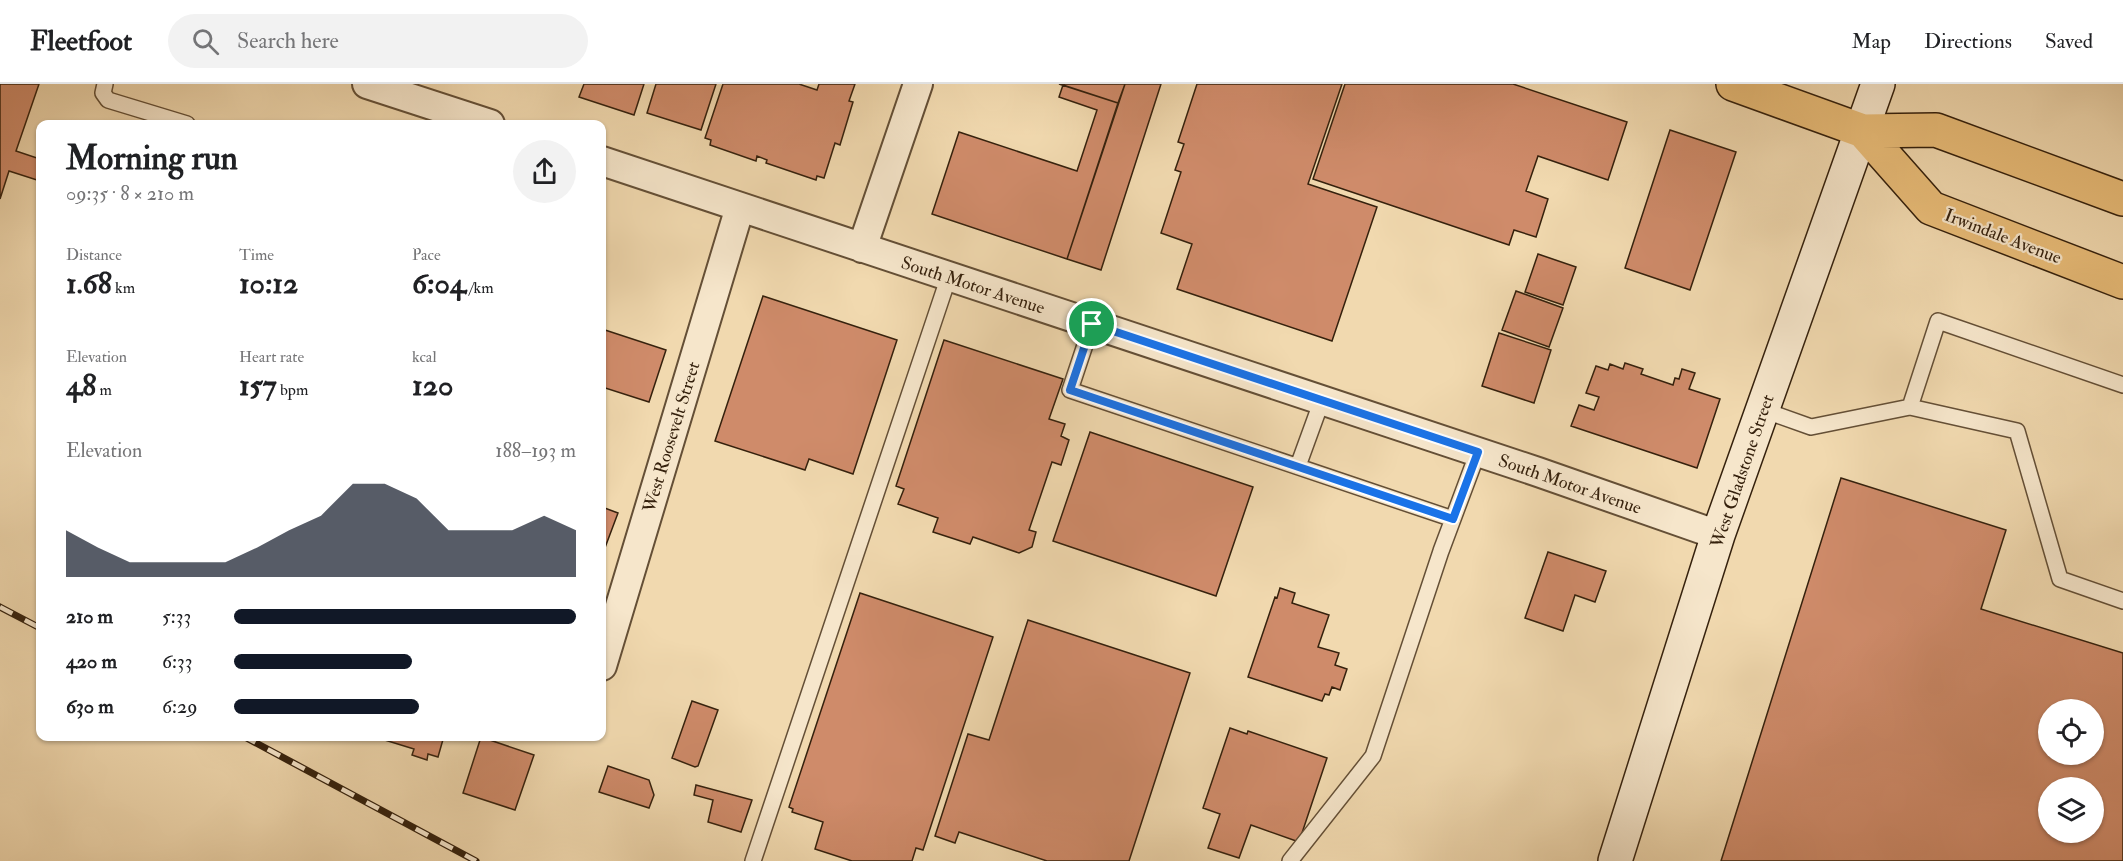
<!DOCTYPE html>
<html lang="en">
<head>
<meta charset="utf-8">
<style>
  body { margin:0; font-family:"IM FELL Double Pica",serif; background:#f2f2f2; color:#202124; height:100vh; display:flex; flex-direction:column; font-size:22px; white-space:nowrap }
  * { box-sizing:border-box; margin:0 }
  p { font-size:20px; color:#757577 }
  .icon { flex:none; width:33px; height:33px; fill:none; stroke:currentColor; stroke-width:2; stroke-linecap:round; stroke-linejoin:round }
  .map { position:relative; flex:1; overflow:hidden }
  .sheet { position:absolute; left:36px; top:36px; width:570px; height:621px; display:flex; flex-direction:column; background:#fff; border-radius:12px; box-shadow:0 2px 4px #0004 }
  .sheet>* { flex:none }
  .tools { position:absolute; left:2038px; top:615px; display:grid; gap:12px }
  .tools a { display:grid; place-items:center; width:66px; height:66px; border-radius:50%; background:#fff; box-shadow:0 2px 4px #0004; font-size:30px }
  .pin { position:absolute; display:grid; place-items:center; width:51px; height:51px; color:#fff; margin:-26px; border:3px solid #fff; border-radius:50%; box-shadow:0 2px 6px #0007 }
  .round { display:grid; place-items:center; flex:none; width:63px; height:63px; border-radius:32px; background:#f2f2f2 }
  .headline { display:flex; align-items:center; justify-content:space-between; height:102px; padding:0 30px }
  h1 { font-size:33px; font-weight:800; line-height:45px }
  .figures { display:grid; grid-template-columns:repeat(3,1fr); gap:9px; height:102px; padding:6px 30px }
  .figures div { display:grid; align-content:center }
  .figures b { font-size:30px; font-weight:800 }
  .figures small { font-size:16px; font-weight:400 }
  .figures p { font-size:16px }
  .chart { height:168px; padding:12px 30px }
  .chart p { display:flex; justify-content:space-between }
  .chart svg { width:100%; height:108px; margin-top:6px; fill:#111827; opacity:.7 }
  ul { padding:0 30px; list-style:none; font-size:20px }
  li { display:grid; grid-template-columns:96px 72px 1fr; align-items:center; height:45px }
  li i { height:15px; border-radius:8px; background:#111827 }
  header { display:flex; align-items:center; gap:36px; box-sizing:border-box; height:84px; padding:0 30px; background:#fff; border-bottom:2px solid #e0e0e0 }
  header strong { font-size:28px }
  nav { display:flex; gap:33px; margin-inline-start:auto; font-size:21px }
  .search { width:420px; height:54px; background:#f2f2f2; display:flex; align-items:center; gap:15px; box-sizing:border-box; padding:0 21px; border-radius:33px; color:#757577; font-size:22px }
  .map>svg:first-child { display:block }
</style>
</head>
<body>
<header>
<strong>Fleetfoot</strong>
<div class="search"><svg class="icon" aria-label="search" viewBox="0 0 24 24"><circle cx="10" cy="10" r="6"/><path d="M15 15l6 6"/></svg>Search here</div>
<nav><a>Map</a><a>Directions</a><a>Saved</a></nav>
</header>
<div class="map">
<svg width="2123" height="777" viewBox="0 0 2123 777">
  <rect width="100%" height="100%" fill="#f1d9af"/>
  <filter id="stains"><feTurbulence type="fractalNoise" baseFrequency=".00333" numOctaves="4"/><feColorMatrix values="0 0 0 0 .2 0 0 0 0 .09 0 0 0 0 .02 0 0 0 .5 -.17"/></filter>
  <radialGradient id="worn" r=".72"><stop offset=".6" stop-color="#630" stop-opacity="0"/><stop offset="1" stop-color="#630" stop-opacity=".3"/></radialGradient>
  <path fill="#cf8b6a" stroke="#35210d" stroke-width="1.5" fill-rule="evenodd" d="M0,0H39L16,67L40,75V97L9,87L0,115Z
    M584,0H644L634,31L579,13Z
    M656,0H716L701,46L647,29Z
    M723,0H799L817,6L819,0H855L849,17L853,18L840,61L835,59L824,94L817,92L816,96L766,79L767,76L757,72L756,77L710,61L711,56L705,54Z
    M1059,0H1125L1118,19Z
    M1125,0H1161L1101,186L1067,175Z
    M1197,0H1342L1308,100L1377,123L1332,257L1177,205L1192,160L1161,149L1181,88L1175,86L1184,60L1178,58Z
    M1345,0H1513L1627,38L1608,96L1538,72L1526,107L1548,115L1536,153L1514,146L1509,161L1313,95Z
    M1063,1L1118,19L1067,175L932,130L959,48L1077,87L1097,26L1059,13Z
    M1670,46L1736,68L1690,206L1625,184Z
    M1538,170L1576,183L1563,221L1525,208Z
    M1516,207L1563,224L1549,263L1502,246Z
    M763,212L897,256L853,390L809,375L805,386L715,357Z
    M602,245L666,266L649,318L602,303Z
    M1499,249L1551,266L1534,319L1482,302Z
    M944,256L1063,295L1049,335L1065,340L1061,352L1069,356L1061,381L1052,378L1029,446L1036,448L1032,463L1019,469L973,453L970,460L933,448L938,434L898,420L904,405L896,402Z
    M1625,279L1643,285L1641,290L1673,301L1675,294L1679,295L1682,285L1695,289L1689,305L1720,315L1697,384L1571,342L1579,321L1594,326L1599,313L1586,309L1596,282L1608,286L1610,280L1623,285Z
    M1090,348L1253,403L1216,512L1053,457Z
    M1841,394L2006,446L1981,525L2123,569V777H1721ZM2049,626H2094V670H2049ZM2049,704H2094V748H2049Z
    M602,423L618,429L603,469H602Z
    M1548,468L1606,487L1595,518L1575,511L1563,547L1525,534Z
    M1280,504L1295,509L1292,519L1329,531L1318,563L1339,569L1335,581L1347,585L1340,606L1332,603L1329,611L1325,610L1322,617L1248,593L1275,513L1277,514Z
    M860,509L993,553L923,766L916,764L912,777H852L815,765L823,738L792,728L793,725L789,723Z
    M1028,536L1190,589L1129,777H1047L959,748L955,759L935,752L968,650L989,656Z
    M692,617L718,626L698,682L695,683L672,674Z
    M1230,644L1247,650L1248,647L1327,674L1299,758L1251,741L1239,774L1208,764L1220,730L1203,724Z
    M444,652L438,673L428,670L427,676L412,671L414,665L375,653Z
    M481,653L534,671L515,726L463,709Z
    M608,682L649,696L654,711L649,724L599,708Z
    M696,701L752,716L741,748L708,738L713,716L694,711Z"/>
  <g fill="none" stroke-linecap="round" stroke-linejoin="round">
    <g stroke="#644f36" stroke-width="18">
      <path id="lane" d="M105,0L103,9L108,16L187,40
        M1092,240L1070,306L1453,435
        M1910,323L1938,237L2123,301
        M1763,326L1811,343L1910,323L2017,347L2060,495L2123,517
        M1298,382L1322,316
        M753,777L949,192
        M1290,777L1373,672L1441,467L1478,368"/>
    </g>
    <g stroke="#644f36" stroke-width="32">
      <path id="street" d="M367,0L490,40
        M602,77L1538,388L1718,451
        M862,164L918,0
        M602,582L740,123"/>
    </g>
    <g stroke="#35210d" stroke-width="36">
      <path id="secondary" d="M1615,777L1718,451L1878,0"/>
    </g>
    <g stroke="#35210d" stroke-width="36">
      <path id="primary" d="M1733,0L1863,47L1936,46L2123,115
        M1863,47L1931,124L2123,198"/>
    </g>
    <use href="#lane" stroke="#f6e6cb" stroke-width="15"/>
    <use href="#street" stroke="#f6e6cb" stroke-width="28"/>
    <use href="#secondary" stroke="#f6e6cb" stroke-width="33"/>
    <use href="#primary" stroke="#e8bc78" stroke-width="33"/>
    <g stroke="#35210d" stroke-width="7">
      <path id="rail" d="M0,523L40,544
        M243,652L476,777"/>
    </g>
    <use href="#rail" stroke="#f6e6cb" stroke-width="4.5" stroke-dasharray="14" stroke-linecap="butt"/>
  </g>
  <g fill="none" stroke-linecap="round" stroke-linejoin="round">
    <g stroke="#fff" stroke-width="12">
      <path id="route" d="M1092,240L1478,368L1453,435L1070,306Z"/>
    </g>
    <use href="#route" stroke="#1a73e8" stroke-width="8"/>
  </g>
  <g text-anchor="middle" stroke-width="4.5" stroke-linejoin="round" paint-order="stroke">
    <g font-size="18" fill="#35210d" stroke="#f6e6cb">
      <text transform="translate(2003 152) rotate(21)" y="6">Irwindale Avenue</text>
      <text transform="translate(973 201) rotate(18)" y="6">South Motor Avenue</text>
      <text transform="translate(671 353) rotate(-73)" y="6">West Roosevelt Street</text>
      <text transform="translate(1742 387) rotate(-71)" y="6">West Gladstone Street</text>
      <text transform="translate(1570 400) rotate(19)" y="6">South Motor Avenue</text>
    </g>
  </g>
  <rect width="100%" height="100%" filter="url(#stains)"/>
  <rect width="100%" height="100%" fill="url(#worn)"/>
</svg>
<div class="tools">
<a><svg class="icon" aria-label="locate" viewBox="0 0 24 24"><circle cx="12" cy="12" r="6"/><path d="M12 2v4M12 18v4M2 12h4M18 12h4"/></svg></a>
<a><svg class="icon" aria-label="layers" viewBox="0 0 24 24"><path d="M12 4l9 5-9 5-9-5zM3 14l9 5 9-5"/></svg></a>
</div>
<div class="pin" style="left:1092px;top:240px;background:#1e9e55"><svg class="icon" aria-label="arrive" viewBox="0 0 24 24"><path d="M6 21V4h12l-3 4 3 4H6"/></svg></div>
<section class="sheet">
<div class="headline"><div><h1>Morning run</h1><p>09:35 · 8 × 210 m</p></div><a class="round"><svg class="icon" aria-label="share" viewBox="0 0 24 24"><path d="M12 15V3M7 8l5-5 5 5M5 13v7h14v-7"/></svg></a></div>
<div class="figures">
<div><p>Distance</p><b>1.68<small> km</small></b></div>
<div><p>Time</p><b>10:12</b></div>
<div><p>Pace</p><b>6:04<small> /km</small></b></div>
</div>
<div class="figures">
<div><p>Elevation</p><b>48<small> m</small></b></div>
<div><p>Heart rate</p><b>157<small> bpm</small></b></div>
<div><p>kcal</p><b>120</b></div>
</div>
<div class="chart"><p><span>Elevation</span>188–193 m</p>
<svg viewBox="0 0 160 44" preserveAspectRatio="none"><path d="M0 44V25L10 32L20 38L30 38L40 38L50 38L60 32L70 25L80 19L90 6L100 6L110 12L120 25L130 25L140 25L150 19L160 25V44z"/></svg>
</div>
<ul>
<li><b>210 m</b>5:33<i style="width:100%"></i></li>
<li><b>420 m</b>6:33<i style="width:52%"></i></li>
<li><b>630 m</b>6:29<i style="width:54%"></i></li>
</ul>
</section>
</div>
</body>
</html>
